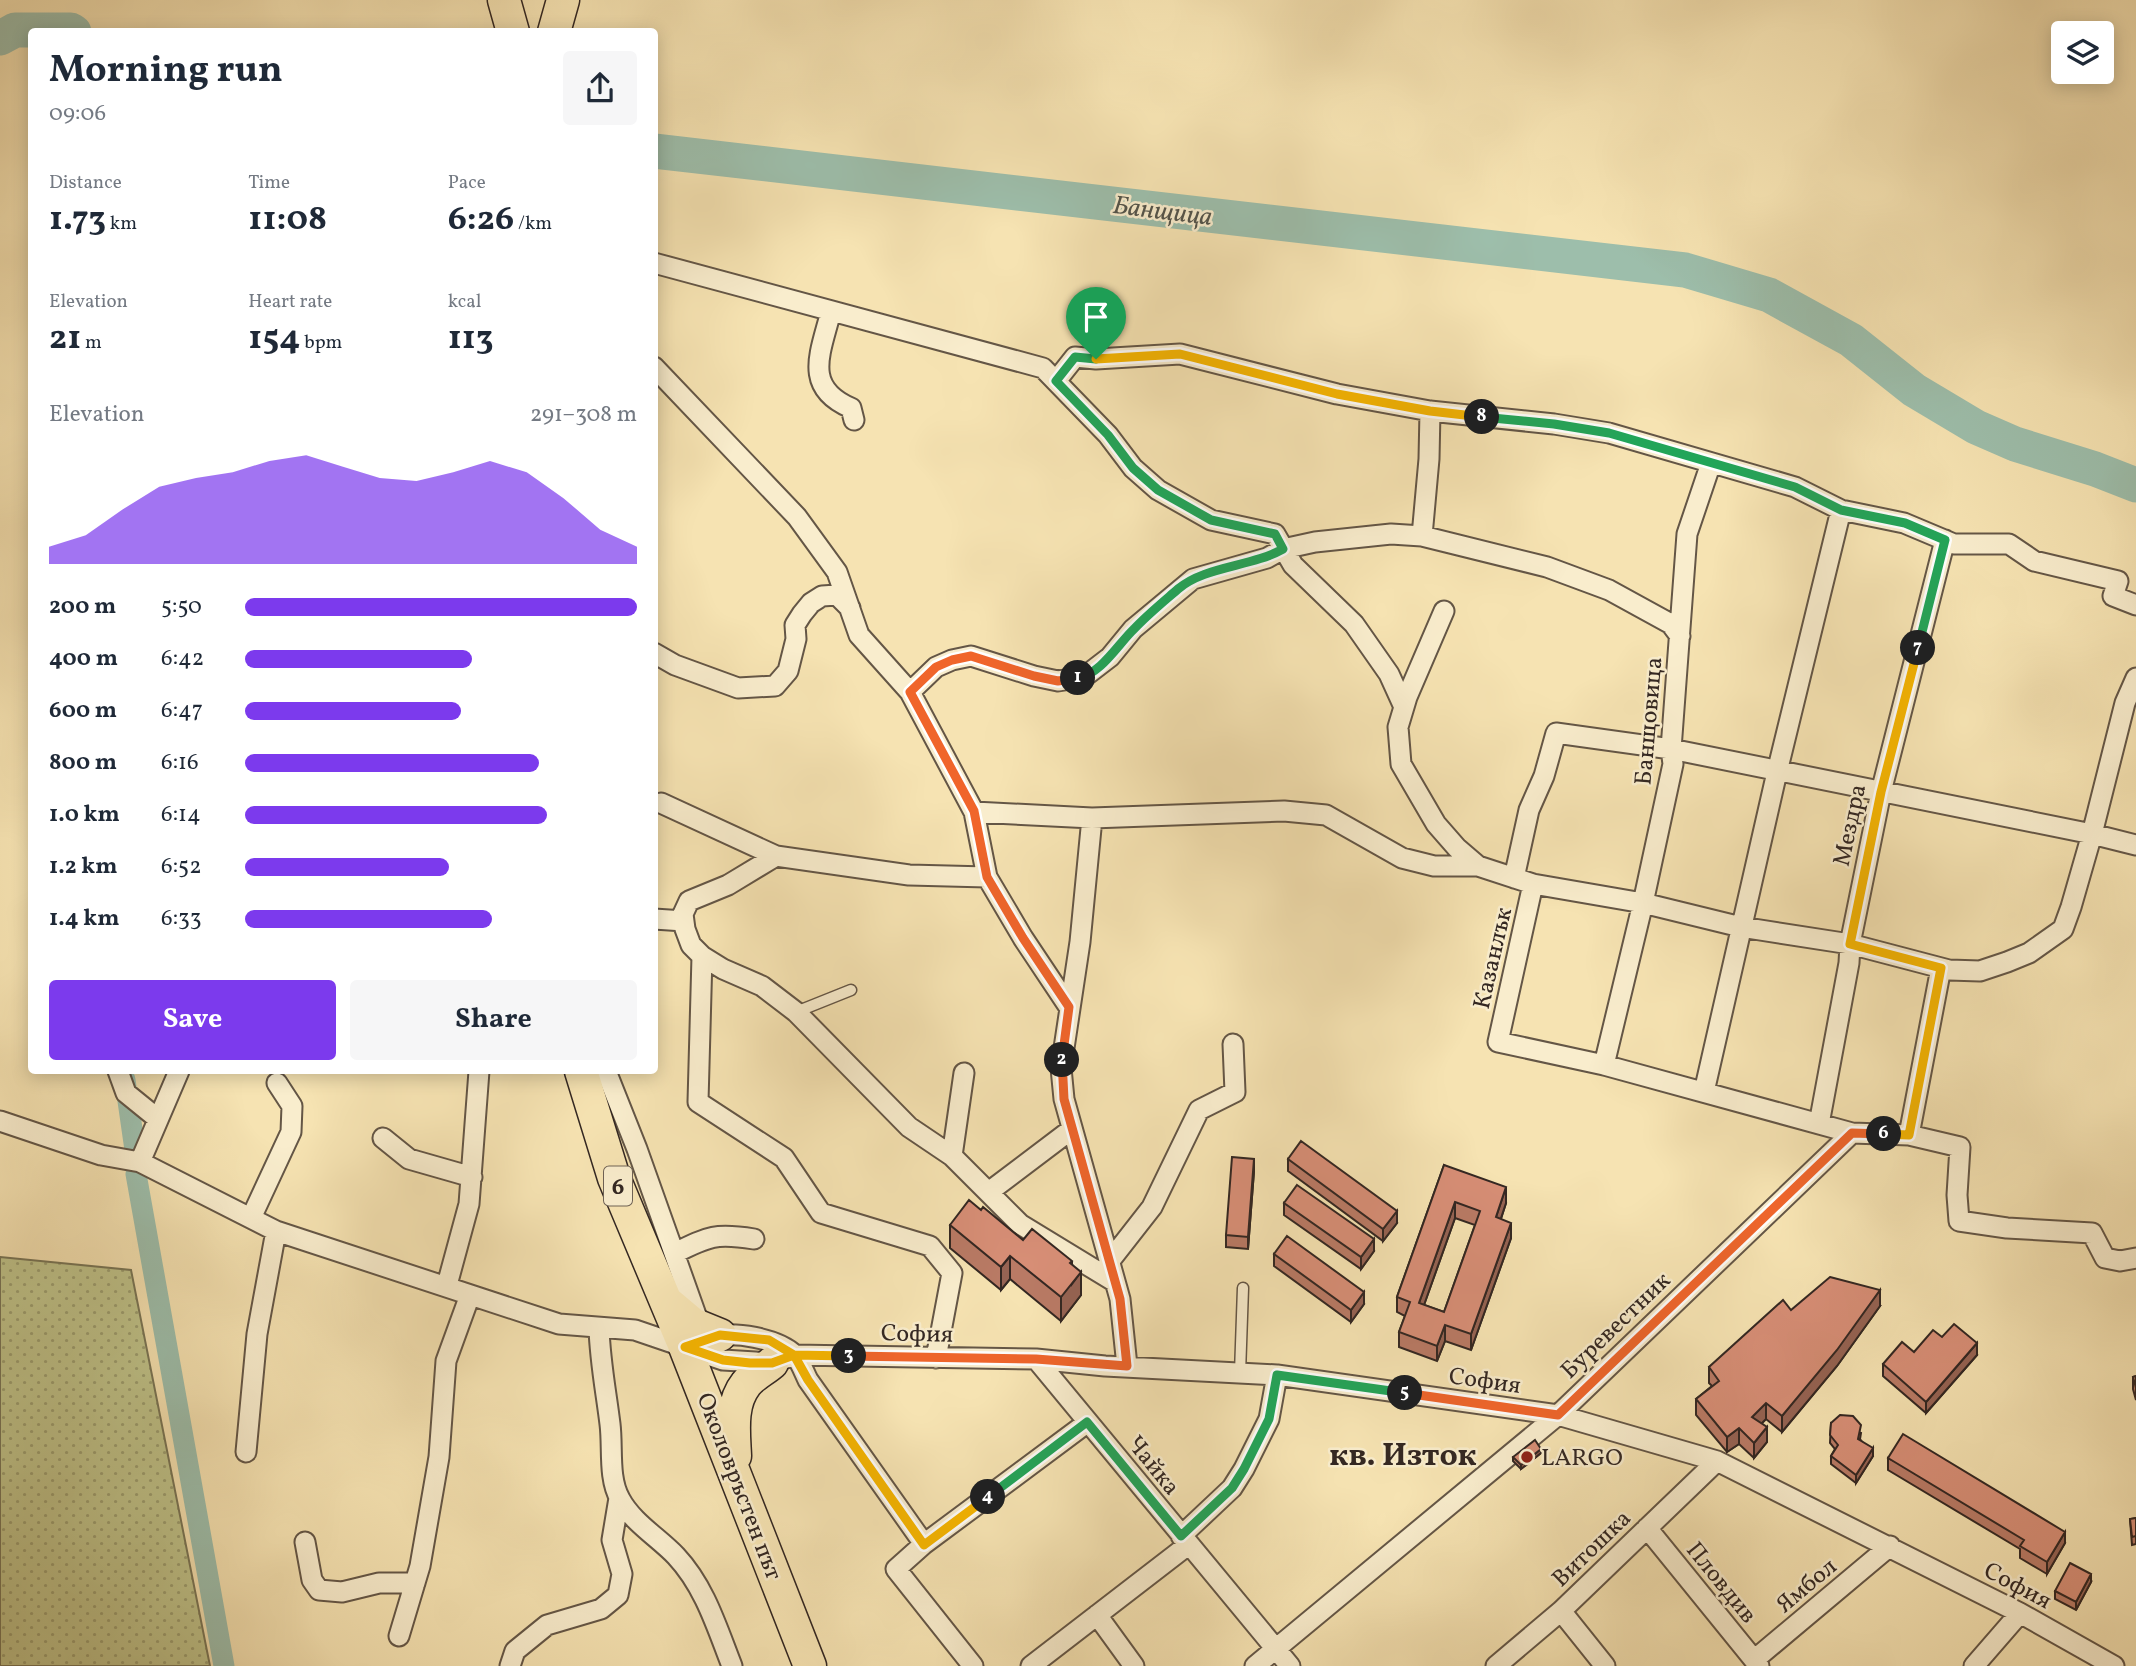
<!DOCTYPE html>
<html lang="en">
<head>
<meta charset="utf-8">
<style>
  body { margin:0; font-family:Vollkorn,serif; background:#f6f6f7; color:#1f2937; height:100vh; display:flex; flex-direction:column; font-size:26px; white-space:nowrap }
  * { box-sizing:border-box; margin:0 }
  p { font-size:23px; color:#747a83 }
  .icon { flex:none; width:38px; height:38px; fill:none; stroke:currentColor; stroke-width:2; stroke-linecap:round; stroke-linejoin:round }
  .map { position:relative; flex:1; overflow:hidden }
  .details { position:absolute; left:28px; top:28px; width:630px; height:1046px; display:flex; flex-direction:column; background:#fff; border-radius:7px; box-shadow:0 4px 18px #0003 }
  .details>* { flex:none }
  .controls { position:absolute; left:2051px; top:21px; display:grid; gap:14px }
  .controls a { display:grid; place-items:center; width:63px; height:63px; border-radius:7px; background:#fff; box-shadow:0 4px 18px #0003; font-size:35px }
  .pin { position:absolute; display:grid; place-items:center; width:60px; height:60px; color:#fff; margin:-72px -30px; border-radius:50% 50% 50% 0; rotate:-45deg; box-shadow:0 0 7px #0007 }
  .pin .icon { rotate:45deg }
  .km { position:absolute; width:35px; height:35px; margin:-18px; border-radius:50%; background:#222; color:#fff; font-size:19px; line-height:35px; text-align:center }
  .round { display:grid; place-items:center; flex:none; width:74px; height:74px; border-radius:7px; background:#f6f6f7 }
  .headline { display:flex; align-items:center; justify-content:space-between; height:119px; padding:0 21px }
  h1 { font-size:38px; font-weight:700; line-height:52px }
  .figures { display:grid; grid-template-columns:repeat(3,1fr); gap:10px; height:119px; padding:7px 21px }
  .figures div { display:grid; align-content:center }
  .figures b { font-size:35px; font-weight:700 }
  .figures small { font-size:19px; font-weight:400 }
  .figures p { font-size:19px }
  .chart { height:196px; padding:14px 21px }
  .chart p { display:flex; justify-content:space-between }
  .chart svg { width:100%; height:126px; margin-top:7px; fill:#7c3aed; opacity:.7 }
  .primary-button { display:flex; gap:14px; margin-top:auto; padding:14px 21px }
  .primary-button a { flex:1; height:80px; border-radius:7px; background:#7c3aed; color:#fff; font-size:28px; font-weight:700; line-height:80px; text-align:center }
  .primary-button a+a { background:#f6f6f7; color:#1f2937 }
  ul { padding:0 21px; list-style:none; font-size:23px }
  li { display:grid; grid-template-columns:112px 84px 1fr; align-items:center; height:52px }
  li i { height:18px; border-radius:9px; background:#7c3aed }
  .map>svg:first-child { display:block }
</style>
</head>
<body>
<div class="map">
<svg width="2136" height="1666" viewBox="0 0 2136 1666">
  <defs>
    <pattern id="grass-dots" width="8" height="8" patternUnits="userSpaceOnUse" patternTransform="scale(1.75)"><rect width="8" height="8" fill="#bfc38a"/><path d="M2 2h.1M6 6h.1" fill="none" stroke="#9c9e70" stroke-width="1.8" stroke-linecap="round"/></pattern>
  </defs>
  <rect width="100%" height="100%" fill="#f6e3b2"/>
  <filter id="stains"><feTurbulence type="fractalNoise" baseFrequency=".00286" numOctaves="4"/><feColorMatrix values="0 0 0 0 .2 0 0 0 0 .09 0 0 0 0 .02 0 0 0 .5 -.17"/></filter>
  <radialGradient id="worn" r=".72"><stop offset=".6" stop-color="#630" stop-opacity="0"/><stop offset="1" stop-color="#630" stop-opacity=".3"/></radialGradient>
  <path fill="url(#grass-dots)" stroke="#797556" stroke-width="2" d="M0,1257L131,1270L210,1666H0Z"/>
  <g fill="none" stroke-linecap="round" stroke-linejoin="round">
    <path stroke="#9dbeab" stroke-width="21" d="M125,1080L135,1150
      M136,1174L224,1666"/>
    <path stroke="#9dbeab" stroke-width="35" d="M0,38L15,30H71L74,32
      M654,151L1685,270L1769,295L1851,340L1914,390L1976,427L2015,444L2095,469L2136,485"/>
    <g stroke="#645646" stroke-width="13">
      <path id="service" d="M796,1012L851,990
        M1240,1373L1243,1288"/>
    </g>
    <g stroke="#645646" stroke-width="23">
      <path id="minor" d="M654,263L1043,368L1108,435L1133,468L1158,490L1211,520L1275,534L1293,565L1354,624L1389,674L1404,707
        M831,311C821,352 802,387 851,408L854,420
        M654,367L797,517L837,572L859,635L910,692L974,812L987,877L1023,938L1069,1007
        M1056,381L1075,357L1096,359L1180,354L1337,394L1430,411L1554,424L1609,433L1795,487L1841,510L1904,523L1954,544H2009L2034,561L2118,581L2113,596L2136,605
        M1422,536L1429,459L1430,411
        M1444,611L1407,697L1398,727L1401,764L1436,824L1457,848L1478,866L1533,884L1643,903L1741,927L1850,944L1949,970L1980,971L2007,962L2029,953L2063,929L2071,907L2092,834L2125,703L2136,678
        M654,653L675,665L738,688L775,686L788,671L796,639L795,625L802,614L811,603L822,596L837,595L850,608
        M910,692L936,667L952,660L971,656L1034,676L1058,681L1084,677L1110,657L1133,629L1193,579L1267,558L1283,549L1315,542L1391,534L1422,536L1547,567L1609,590L1671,624L1680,636
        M661,803L776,856L909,875L987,877
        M974,812L1092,818L1284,811L1326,815L1402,858L1434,866H1478
        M1092,818L1080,942L1061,1068L1064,1099L1120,1299L1127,1366
        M776,856L728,885L689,901L683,914L685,929L691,945L702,956L723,969L762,986L796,1012L909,1127L952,1156L1020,1224L1115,1282
        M1514,878L1529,810L1544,776L1556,733L1671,749L2092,834L2136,845
        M1533,884L1498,1042L1604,1065L1852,1133L1909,1135L1960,1147L1957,1195L1959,1221L2007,1228L2092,1233L2105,1258L2120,1261L2136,1258
        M654,919L684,921
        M702,956L698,1102L784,1158L821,1213L930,1246L952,1273L936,1358
        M1604,1065L1643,903L1673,764L1671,749L1687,534L1711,463
        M118,1071L126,1093L158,1119
        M606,1071L637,1149L701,1329
        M1704,1092L1777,772L1841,510
        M0,1121L101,1155L140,1162L276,1231L559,1324L635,1330L723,1360L772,1363L795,1355L1036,1359L1105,1366L1277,1375L1558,1415L1717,1461L2020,1613L2114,1666
        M1819,1124L1849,963L1850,944L1881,792L1945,540
        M1909,1135L1941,968
        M383,1138L409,1159L472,1177
        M952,1156L964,1073
        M140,1162L179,1071
        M990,1191L1072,1129
        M251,1218L291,1132L292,1106L277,1083
        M675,1253C709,1236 716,1233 754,1239
        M1109,1262L1152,1207L1199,1110L1235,1092L1233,1044
        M447,1285L469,1204L479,1071
        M599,1328C600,1362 606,1391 610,1424C613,1448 608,1478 620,1499C632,1522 659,1538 676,1556C705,1587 717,1628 732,1666
        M711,1337C734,1331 777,1338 795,1355C800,1361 804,1372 808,1380L924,1544
        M1036,1359L1290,1666
        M246,1452L257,1334L276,1231
        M1647,1528L1759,1666
        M1181,1536L1232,1488L1244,1469L1269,1419L1277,1375
        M305,1542L312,1580L319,1590L342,1592L379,1583H415
        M1561,1611L1605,1666
        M1097,1615L1134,1666
        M399,1636L420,1566L439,1457L446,1361L470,1295
        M1754,1660L1890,1546
        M510,1666L515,1651L547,1625L601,1609L618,1595L622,1574L612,1540L619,1498
        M973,1666L896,1569L924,1544L1088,1422
        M1031,1666L1188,1545
        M1255,1666L1558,1415L1852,1133
        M1496,1666L1561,1611L1717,1461
        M1974,1666L2020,1613"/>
    </g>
    <g stroke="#332722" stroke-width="35">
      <path id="primary" d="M504,0L513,32
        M554,32L563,0
        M581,1071L614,1178L685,1347L810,1666
        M668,1303L693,1324L720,1335
        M735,1456C734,1433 730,1404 746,1384C752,1376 764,1370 772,1363"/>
    </g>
    <use href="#service" stroke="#f9edcd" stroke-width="10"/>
    <use href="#minor" stroke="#f9edcd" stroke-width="19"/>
    <use href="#primary" stroke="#f6e3b2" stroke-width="32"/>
  </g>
  <path fill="#b97a65" stroke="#332722" stroke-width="2" fill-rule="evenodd" d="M1288,1159L1397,1223L1383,1241L1288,1171Z
    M1444,1165L1506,1203L1501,1219L1511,1238L1471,1350L1445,1341L1437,1361L1399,1347V1332L1405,1316L1397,1312V1297ZM1455,1218L1475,1225L1444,1312L1424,1305Z
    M1254,1171L1248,1249L1226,1247V1235Z
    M1284,1203L1374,1251L1361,1269L1284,1215Z
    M981,1210L1023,1240L1072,1264L1081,1295L1061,1321L1010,1279L1001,1290L950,1248V1225Z
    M1274,1254L1364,1304L1351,1322L1274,1266Z
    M1880,1306L1837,1366L1782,1432L1766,1419L1762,1423L1767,1442L1754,1458L1739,1444L1727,1452L1696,1415V1399L1712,1386L1709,1383V1367L1791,1310Z
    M1942,1337L1977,1355L1926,1413L1883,1376V1364L1914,1352Z
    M2136,1376V1400L2133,1389V1377Z
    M1831,1423L1861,1433L1860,1439L1873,1456L1856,1483L1831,1464V1456L1835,1449L1830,1443Z
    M1541,1453L1521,1469L1513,1461V1457Z
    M1888,1458L2065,1543L2047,1574L2020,1558V1549L1888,1470Z
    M2136,1518V1544L2132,1545L2130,1519Z
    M2091,1582L2076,1610L2055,1599V1591Z"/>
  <path fill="#966353" stroke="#332722" stroke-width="2" d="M1254,1159V1171L1248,1249V1237Z
    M1506,1187V1203L1496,1233V1217Z
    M1455,1202V1218L1419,1319V1303Z
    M1397,1211V1223L1383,1241V1229Z
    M1511,1223V1238L1471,1350V1334Z
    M1374,1239V1251L1361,1269V1257Z
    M1010,1256V1279L1001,1290V1267Z
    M1072,1261V1284L1081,1272V1295L1061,1321V1297Z
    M1880,1290V1306L1837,1366L1782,1432V1416Z
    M1364,1292V1304L1351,1322V1310Z
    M1445,1325V1341L1437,1361V1346Z
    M1977,1343V1355L1926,1413V1402Z
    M1766,1403V1419L1752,1433V1417Z
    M1767,1427V1442L1754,1458V1443Z
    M1739,1428V1444L1727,1452V1437Z
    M1873,1448V1456L1856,1483V1475Z
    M1541,1449V1453L1521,1469V1465Z
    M2065,1532V1543L2047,1574V1562Z
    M2091,1574V1582L2076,1610V1602Z"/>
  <path fill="#d78e76" stroke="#332722" stroke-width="2" fill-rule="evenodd" d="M1301,1141L1397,1211L1383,1229L1288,1159Z
    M1232,1157L1254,1159L1248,1237L1226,1235Z
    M1444,1165L1506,1187L1496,1217L1511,1223L1471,1334L1445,1325L1437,1346L1399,1332L1410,1302L1397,1297ZM1455,1202L1480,1211L1444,1312L1419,1303Z
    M1297,1185L1374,1239L1361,1257L1284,1203Z
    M969,1200L981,1210L983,1207L1023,1240L1032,1229L1072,1261L1070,1263L1081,1272L1061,1297L1010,1256L1001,1267L950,1225Z
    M1287,1236L1364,1292L1351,1310L1274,1254Z
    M1830,1277L1880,1290L1837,1350L1782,1416L1766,1403L1752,1417L1767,1427L1754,1443L1739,1428L1727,1437L1696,1399L1719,1381L1709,1367L1783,1300L1791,1310Z
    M1954,1324L1977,1343L1926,1402L1883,1364L1902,1342L1914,1352L1933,1330L1942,1337Z
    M2136,1376V1388L2133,1377Z
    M1840,1415L1853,1416L1861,1425L1858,1439L1873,1448L1856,1475L1831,1456L1838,1445L1830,1435L1831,1423Z
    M1903,1434L2065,1532L2047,1562L2020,1546L2024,1540L1888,1458Z
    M1535,1440L1541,1449L1521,1465L1513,1457Z
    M2136,1518V1536L2132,1537L2130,1519Z
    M2070,1563L2091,1574L2076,1602L2055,1591Z"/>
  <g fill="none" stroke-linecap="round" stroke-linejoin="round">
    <g stroke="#fff" stroke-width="14">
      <path id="split-1" d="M1078,678C1100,675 1119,643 1134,629C1147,615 1163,602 1178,589C1205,566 1251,567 1283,549L1275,534L1211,520L1158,490L1133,468L1108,435L1056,381L1075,357L1096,359"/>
    </g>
    <g stroke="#fff" stroke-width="14">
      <path id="split-2" d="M1062,1060L1069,1007L1023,938L987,877L974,811L910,692L936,667L952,660L971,656L1034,676L1058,681L1078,678"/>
    </g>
    <g stroke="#fff" stroke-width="14">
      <path id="split-3" d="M849,1356L1036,1359L1127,1366L1120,1299L1064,1099L1062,1060"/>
    </g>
    <g stroke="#fff" stroke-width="14">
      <path id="split-4" d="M849,1356L794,1355L772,1363H750L723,1360L685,1347L720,1335L769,1340L794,1355L808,1380L924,1545L988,1497"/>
    </g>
    <g stroke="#fff" stroke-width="14">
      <path id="split-5" d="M988,1497L1087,1422L1181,1536L1232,1488L1244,1469L1269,1419L1277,1375L1405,1393"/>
    </g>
    <g stroke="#fff" stroke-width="14">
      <path id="split-6" d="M1405,1393L1558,1415L1852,1133L1884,1134"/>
    </g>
    <g stroke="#fff" stroke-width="14">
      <path id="split-7" d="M1884,1134L1909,1135L1941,968L1850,944L1881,792L1918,648"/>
    </g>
    <g stroke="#fff" stroke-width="14">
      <path id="split-8" d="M1482,417L1554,424L1609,433L1795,487L1841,510L1905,523L1945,540L1918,648"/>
    </g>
    <g stroke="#fff" stroke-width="14">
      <path id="split-9" d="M1096,359L1180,354L1337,394L1430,411L1482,417"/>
    </g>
    <use href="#split-1" stroke="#22a559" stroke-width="9"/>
    <use href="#split-2" stroke="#f0652b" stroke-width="9"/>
    <use href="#split-3" stroke="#f0652b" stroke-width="9"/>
    <use href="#split-4" stroke="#f5b400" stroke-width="9"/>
    <use href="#split-5" stroke="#22a559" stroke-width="9"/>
    <use href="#split-6" stroke="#f0652b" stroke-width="9"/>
    <use href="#split-7" stroke="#f5b400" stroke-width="9"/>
    <use href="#split-8" stroke="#22a559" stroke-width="9"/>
    <use href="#split-9" stroke="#f5b400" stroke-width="9"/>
  </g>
  <circle fill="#8f2418" stroke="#f9edcd" stroke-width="2.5" cx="1527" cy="1457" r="7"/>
  <g text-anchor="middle" stroke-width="5" stroke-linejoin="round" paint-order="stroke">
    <rect fill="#f9edcd" stroke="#6e6255" stroke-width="2" x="604" y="1166.5" width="28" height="39" rx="5"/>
    <g font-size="23" font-weight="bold" fill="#332722">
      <text x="618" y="1194">6</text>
    </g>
    <g font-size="24" fill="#332722" stroke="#f9edcd">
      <text transform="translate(1648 721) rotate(-85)" y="8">Банщовица</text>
      <text transform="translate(1849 825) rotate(-78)" y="8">Мездра</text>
      <text transform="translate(1492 958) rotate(-77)" y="8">Казанлък</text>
      <text transform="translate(1615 1325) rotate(-44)" y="8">Буревестник</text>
      <text transform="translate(917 1333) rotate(1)" y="8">София</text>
      <text transform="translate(1485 1380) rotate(8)" y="8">София</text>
      <text transform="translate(1154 1465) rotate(51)" y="8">Чайка</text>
      <text transform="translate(740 1486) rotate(69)" y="8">Околовръстен път</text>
      <text transform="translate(1591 1548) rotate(-44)" y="8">Витошка</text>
      <text transform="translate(1722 1582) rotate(51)" y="8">Пловдив</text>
      <text transform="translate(1806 1585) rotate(-40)" y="8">Ямбол</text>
      <text transform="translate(2018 1585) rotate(28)" y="8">София</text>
    </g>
    <g font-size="24" fill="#332722" stroke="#f9edcd" text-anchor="start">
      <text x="1541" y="1465">LARGO</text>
    </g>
    <g font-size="26" font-style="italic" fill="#53544b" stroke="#f9edcd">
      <text transform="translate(1163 210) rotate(7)" y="9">Банщица</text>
    </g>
    <g font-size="32" font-weight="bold" fill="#332722" stroke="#f9edcd">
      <text x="1403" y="1465">кв. Изток</text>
    </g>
  </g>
  <rect width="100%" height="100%" filter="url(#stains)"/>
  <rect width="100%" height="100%" fill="url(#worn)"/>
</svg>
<div class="controls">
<a><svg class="icon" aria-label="layers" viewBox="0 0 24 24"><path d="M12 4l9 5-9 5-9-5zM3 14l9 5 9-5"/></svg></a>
</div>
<div class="pin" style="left:1096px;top:359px;background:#1e9e55"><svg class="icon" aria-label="arrive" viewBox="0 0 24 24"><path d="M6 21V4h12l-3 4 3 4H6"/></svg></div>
<b class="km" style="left:1078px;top:678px">1</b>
<b class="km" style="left:1062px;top:1060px">2</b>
<b class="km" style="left:849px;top:1356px">3</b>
<b class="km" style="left:988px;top:1497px">4</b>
<b class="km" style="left:1405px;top:1393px">5</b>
<b class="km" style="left:1884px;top:1134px">6</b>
<b class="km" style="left:1918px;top:648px">7</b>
<b class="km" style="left:1482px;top:417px">8</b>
<section class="details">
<div class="headline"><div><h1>Morning run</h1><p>09:06</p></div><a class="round"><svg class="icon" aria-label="share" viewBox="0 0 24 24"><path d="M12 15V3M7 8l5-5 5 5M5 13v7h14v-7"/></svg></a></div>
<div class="figures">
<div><p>Distance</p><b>1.73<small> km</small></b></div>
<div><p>Time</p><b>11:08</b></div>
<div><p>Pace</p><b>6:26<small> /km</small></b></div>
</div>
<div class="figures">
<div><p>Elevation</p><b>21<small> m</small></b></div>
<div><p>Heart rate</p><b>154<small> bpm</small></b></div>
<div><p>kcal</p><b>113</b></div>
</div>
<div class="chart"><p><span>Elevation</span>291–308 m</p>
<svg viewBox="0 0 160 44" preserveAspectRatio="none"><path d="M0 44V38L10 34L20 25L30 17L40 14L50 12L60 8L70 6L80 10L90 14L100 15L110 12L120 8L130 12L140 21L150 32L160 38V44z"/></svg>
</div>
<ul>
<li><b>200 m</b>5:50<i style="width:100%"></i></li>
<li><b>400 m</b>6:42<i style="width:58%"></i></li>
<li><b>600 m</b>6:47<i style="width:55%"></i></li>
<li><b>800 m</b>6:16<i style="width:75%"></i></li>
<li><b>1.0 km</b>6:14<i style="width:77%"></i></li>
<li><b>1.2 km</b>6:52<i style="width:52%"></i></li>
<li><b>1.4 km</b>6:33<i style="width:63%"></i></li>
</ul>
<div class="primary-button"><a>Save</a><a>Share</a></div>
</section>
</div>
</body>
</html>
